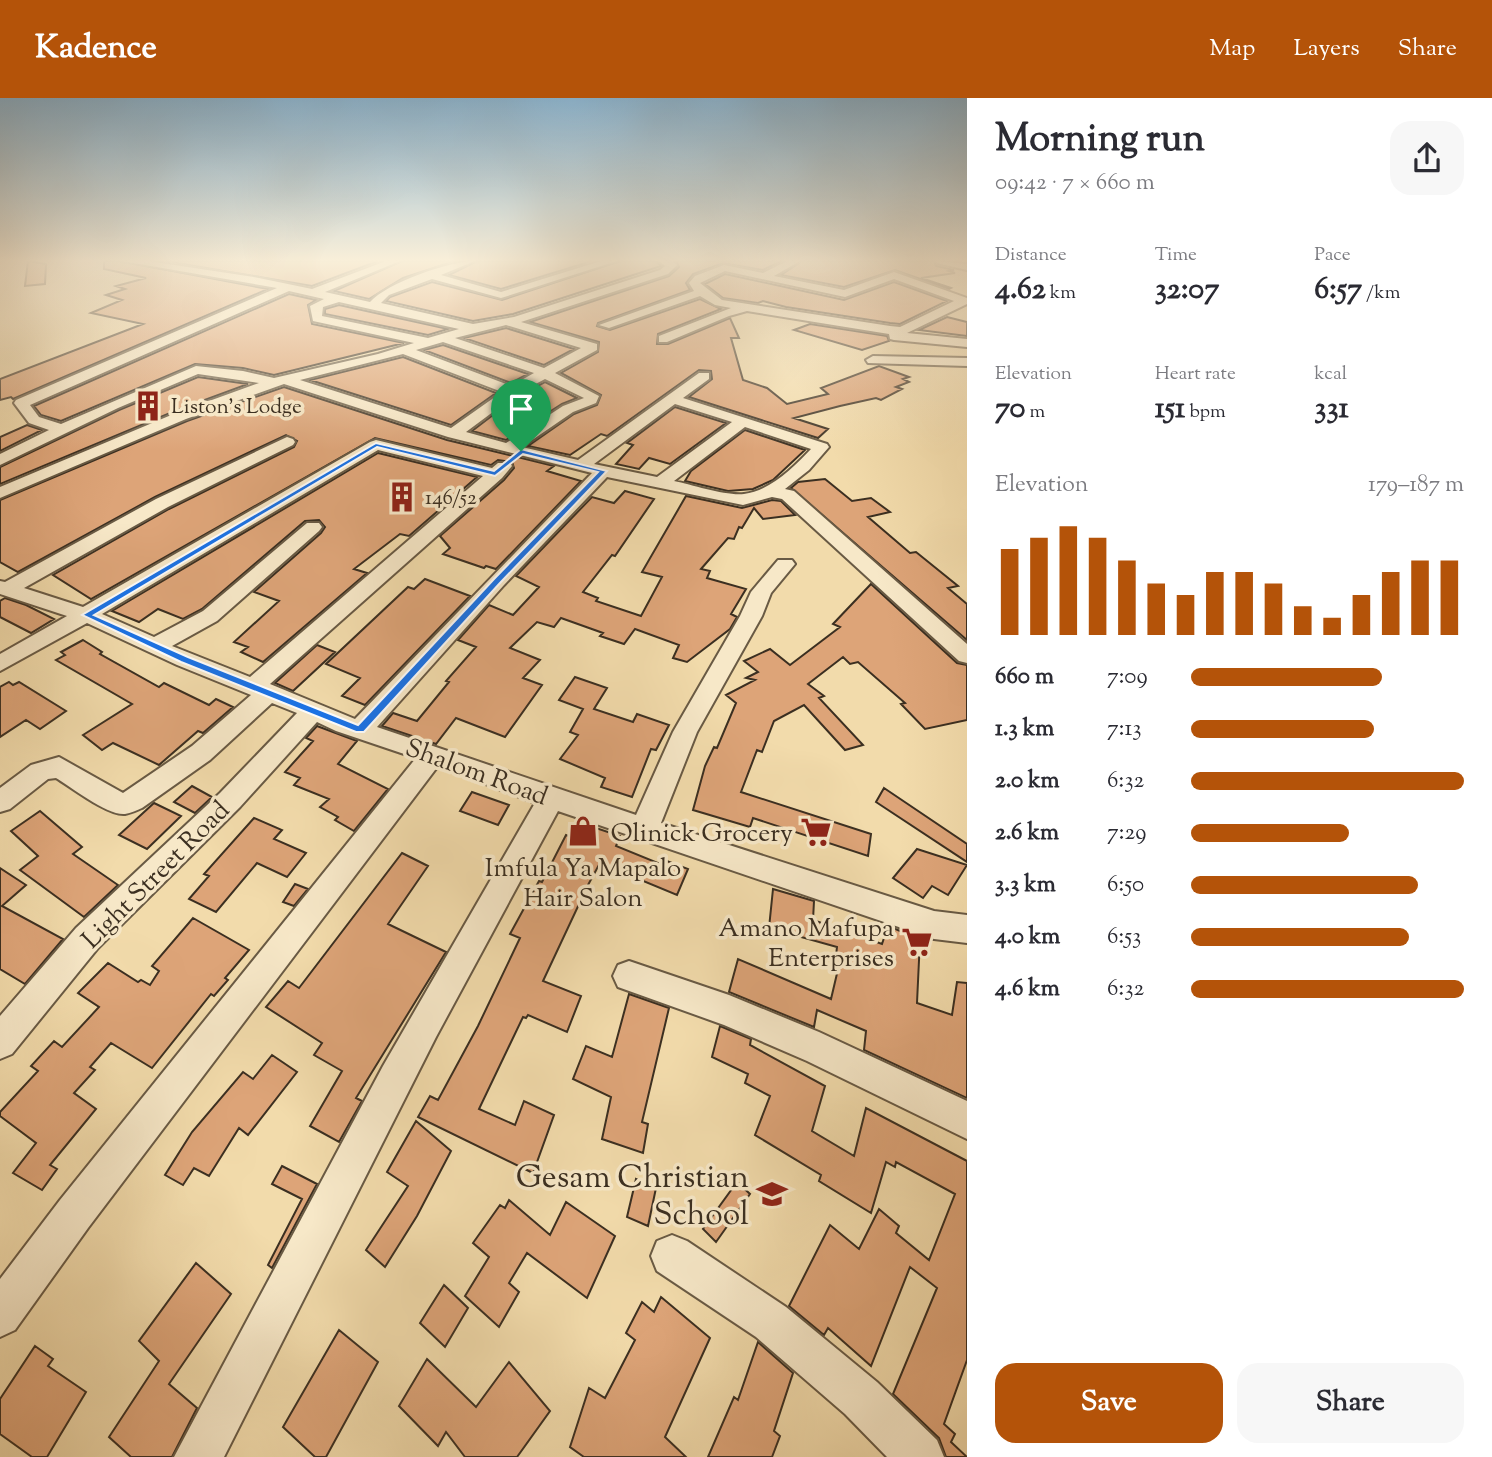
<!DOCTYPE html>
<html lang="en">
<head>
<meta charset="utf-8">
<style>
  body { margin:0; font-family:"Sorts Mill Goudy",serif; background:#f7f7f7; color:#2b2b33; height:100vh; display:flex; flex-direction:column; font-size:26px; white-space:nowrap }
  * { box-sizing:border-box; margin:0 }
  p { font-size:23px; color:#7c7c81 }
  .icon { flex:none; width:38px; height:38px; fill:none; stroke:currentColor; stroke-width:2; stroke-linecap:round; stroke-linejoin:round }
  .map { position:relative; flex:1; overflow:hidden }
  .drawer { display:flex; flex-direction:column; background:#fff; width:525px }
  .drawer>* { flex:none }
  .pin { position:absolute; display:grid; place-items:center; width:60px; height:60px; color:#fff; margin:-72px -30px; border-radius:50% 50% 50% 0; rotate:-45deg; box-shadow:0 0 7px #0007 }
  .pin .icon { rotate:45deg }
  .round { display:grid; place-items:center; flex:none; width:74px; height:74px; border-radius:21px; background:#f7f7f7 }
  .summary { display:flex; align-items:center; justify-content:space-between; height:119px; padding:0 28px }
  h1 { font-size:38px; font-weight:800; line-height:52px }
  .figures { display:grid; grid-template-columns:repeat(3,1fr); gap:10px; height:119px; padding:7px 28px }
  .figures div { display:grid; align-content:center }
  .figures b { font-size:30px; font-weight:800 }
  .figures small { font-size:19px; font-weight:400 }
  .figures p { font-size:19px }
  .chart { height:196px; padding:14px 28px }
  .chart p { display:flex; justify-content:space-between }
  .chart svg { width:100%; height:126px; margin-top:7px; stroke:#b45309; stroke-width:6 }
  .action { display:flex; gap:14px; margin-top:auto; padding:14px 28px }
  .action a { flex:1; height:80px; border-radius:21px; background:#b45309; color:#fff; font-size:28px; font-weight:800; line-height:80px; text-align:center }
  .action a+a { background:#f7f7f7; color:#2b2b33 }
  ul { padding:0 28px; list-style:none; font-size:23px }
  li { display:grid; grid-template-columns:112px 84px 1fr; align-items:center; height:52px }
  li i { height:18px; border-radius:9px; background:#b45309 }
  header { display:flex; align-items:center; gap:42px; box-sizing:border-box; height:98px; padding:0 35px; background:#b45309; color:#fff }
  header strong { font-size:33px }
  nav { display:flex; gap:38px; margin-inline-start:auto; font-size:24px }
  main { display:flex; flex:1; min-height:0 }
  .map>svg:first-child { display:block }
</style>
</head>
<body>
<header>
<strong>Kadence</strong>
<nav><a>Map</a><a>Layers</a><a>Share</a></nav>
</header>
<main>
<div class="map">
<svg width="967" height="1359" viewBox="0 0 967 1359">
  <rect width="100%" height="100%" fill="#f2dbab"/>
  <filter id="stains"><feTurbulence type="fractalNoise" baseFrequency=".00286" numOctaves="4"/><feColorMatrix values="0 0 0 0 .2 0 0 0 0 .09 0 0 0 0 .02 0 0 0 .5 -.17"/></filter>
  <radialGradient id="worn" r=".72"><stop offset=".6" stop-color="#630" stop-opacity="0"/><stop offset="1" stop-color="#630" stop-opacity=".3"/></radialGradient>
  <path fill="#dda478" stroke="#3b2f21" stroke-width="2" d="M28,163L46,166L45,186L25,188Z
    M104,163H119L268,191L13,301L11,299L0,302V281L143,226L91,215L122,202L106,197L125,191L116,188L146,180L104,171Z
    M166,163H378L312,188Z
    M402,163H455L403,180L369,201L334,193Z
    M477,163H592L501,191L449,177Z
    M620,163H656L661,168L513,216L473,223L386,203L390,199L432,184L502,202Z
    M676,163H781L763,172L723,165L693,176L686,185L690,192L598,225L597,228L610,232L700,201L721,211L658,236L657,246H668L730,220L739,240H731L743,282L767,290L787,306L828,296L821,290L879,268L909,279L903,281L909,284L896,289L902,291L881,302L876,300L840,308L794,320L828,331L818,340L689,299L712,281L711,273L699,272L607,338L601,336L570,357L528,348L574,316L597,307L601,297L561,275L598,254L599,244L530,224L669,178L679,169Z
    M802,163H934L936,168L954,172L949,173L955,175L921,180L951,190L949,191L895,172L844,189L781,177Z
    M725,176L844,202L894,184L947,203L900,226L890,225L786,209L763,203L758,205L723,200L705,186Z
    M289,196L316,202L308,207L312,226L404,245L274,277L243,270L195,266L61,323L41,317L34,308Z
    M339,207L448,231L428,237L325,216V211Z
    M947,219L967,224V238L919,232Z
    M810,226L887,238L889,243L862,252L794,232Z
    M506,230L574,251L544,267L464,240Z
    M443,247L528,276L511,285L424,252Z
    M403,259L496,295L451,327L310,282Z
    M198,279L248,286L175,313L0,386V369L119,312Z
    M545,284L577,300L562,306L506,342L472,333L518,298Z
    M284,289L447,342L554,368L547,373L581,383L496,471L486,468L484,470L443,456L450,450L440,438L504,382L514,370L512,364L498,362L491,367L375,340L91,501L53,477L169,411L294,349L297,343L286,337L155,399L18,474L0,464V402L187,323Z
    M675,309L726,325L670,366L649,360L639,371L616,366L633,347L627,345Z
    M27,327L42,332L0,353V339Z
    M745,332L805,352L773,382L753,391L728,393L685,383L691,373Z
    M378,355L477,379L409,438L400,436L354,471L367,475L263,564L241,554L248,549L234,544L279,503L254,494L321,435L325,429L319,422L305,423L202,511L183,521L158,511L139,524L112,513Z
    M825,381L852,403L871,400L890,414L868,419L910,455L916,454L958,488L948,490L967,506V542L791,390L798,384Z
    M625,393L654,401L615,458L612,457L583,494L598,500L596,503L641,518L662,479L642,474L686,398L742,410L772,402L781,403L795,417L763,421L754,410L742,430L739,429L734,441L728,440L701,471L710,473L707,480L746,491L731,516L737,519L730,531L687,564L673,560L679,547L635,531L624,546L600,538L603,535L561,520L554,529L537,524L510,550L540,562L523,580L542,587L505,639L456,620L436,646L382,628L393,615L417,623L449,584L446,583L476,549L458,542L489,507L513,517L539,489L516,478L592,399L614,405Z
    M425,481L470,498L365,607L342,598L360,580L326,566L408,489L414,491Z
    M871,486L957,565L967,567V622L925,631L901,606L905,605L858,564L850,566L843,559L808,586L824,598L819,600L863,647L845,652L804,607L774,623L762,654L757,652L741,694L871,736L868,758L753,720L750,729L693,712L705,668L714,649L717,650L736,605L726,597L755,582L746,580L758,574L744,563L770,551L790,567L840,529L833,526Z
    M5,500L26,507L54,521L31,535L0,519V503Z
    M83,542L102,554L100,556L159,589L164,585L209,607L216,601L233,609L203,635L198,633L159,667L113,645L102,652L83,637L132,606L56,562L65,557L61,554Z
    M317,547L335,554L293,593L275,585Z
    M575,579L607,590L594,611L633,624L637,616L669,627L656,652L651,651L632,699L601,689L605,680L560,661L578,637L570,634L583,611L559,602Z
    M9,584L13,587L19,584L66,613L40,631L26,622L0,639V589Z
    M317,628L357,643L338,666L388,691L354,733L335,722L338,719L320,709L329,701L294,687L300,680L285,674L313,643L306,640Z
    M192,688L212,699L195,715L174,704Z
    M884,690L967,746V764L876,704Z
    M472,694L509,707L498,727L460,713Z
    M154,705L181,718L147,751L119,737Z
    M40,713L82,749L73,756L118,787L84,819L20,772L38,758L11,733Z
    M254,720L282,732L274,741L306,755L287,779L257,765L216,814L189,801L209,778L204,776Z
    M584,726L620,738L616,748L665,768L667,763L688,771L677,797L600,765L588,787L543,883L581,898L567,934L528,917L526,920L523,919L479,1011L515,1027L524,1003L554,1017L533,1075L418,1019L430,998L438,1002L478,928L520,840L510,836L539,783L542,784L566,737L577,741Z
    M917,751L967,767L948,797L932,788L923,800L893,780Z
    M402,755L428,768L388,826L446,854L356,1000L362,1003L339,1044L310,1028L342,973L314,957L322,945L266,909L288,883L299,890Z
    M0,770L26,787L2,808L63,841L25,886L0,871Z
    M295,786L308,791L294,808L283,804Z
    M773,791L814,803L813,822L882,846L888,828L920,841L917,905L952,917L957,884L967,885V1000L864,952L866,933L817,912L814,929L729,894L738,861L831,901L839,867L835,866L837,849L769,830Z
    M193,820L249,852L225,880L228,882L214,898L211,896L152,970L111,945L90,969L95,972L74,995L96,1011L50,1067L57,1071L42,1092L13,1075L36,1045L0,1018V1014L38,973L31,968L54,943L62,949L99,909L78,895L108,865L138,884L141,882L150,887L159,873L152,868Z
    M629,896L669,910L642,1024L648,1026L643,1055L602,1041L611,999L573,981L586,948L612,959Z
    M720,928L751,941L750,947L825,988L812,1033L854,1058L866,1010L967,1063V1262L944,1326L955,1336L951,1344L967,1359H946L939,1340L893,1296L937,1190L910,1169L871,1268L828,1230L824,1237L789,1208L830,1127L859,1151L879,1111L899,1128L896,1135L929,1162L955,1096L896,1064L895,1069L886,1064L871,1115L819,1083L821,1077L755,1037L770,998L745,985L748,976L712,959Z
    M272,957L297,974L248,1037L239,1030L209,1078L194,1070L183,1087L165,1077L192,1034L243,974L253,981Z
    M416,1023L451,1053L417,1118L385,1169L366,1152L408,1088L387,1074Z
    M282,1068L317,1086L272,1170L268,1167L302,1101L272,1086Z
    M636,1081L656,1090L648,1128L627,1119Z
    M737,1084L750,1096L716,1144L703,1131Z
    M509,1102L550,1137L566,1104L615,1138L587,1200L527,1155L509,1185L519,1194L499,1229L465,1198L489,1159L473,1145L500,1107L505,1110Z
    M196,1165L231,1196L169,1286L197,1310L172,1359H131L109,1339L159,1263L139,1243Z
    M444,1187L468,1210L445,1249L420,1225Z
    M661,1199L710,1240L665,1339L686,1359H584L570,1349L589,1290L605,1300L635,1242L626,1235L642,1204L654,1214Z
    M339,1232L378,1264L326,1359H315L283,1329Z
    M758,1244L793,1275L774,1333L780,1338L772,1359H708L734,1299L738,1302Z
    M35,1248L53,1261L48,1268L86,1294L47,1359H32L0,1336V1301Z
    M427,1261L476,1309L509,1264L550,1313L517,1359H465L446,1334L438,1348L399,1308Z"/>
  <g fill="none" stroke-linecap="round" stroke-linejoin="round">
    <g stroke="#695a44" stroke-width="4">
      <path id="minor" d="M122,163H148L254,179L312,191L386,163H400L325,194L370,204C387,185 449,163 475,163L441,177L501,194L601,163H617L501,200L432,181L389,197L381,205L473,226L514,219L660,172L665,168L659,163H672L677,167L668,176L521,224L597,246V252L555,275L599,298L596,305L573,314L522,349L578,362L699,275H709V281L683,300L827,346L829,349L809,372L785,391L794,393L967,546V565L959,563L782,401L772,399L743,407L607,379L504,487L377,629L636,717L673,634L740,518L751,494L778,462H792L795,466L771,495L762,518L697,634L661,725L934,813L967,817V845L934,841L558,713L436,939L224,1359H174L383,968L535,705L438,668L88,1130L15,1232L0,1239V1181L60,1102L416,660L336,633L317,624L240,709L98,850L12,956L0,961V918L76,830L220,695L297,615L272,605L210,662L142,710C137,712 131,715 125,716C108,718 71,689 56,680L48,681L10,711L0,714V690L31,667L59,659L123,695L192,648L251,597L177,567L87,525L0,573V556L67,518L0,496V483L5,484L156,401L287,339L293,341L295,344L293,347L168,409L24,490L83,509L370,344L376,342L492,370L498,365H510L512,368L502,380L270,586L355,621L592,375L448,339L284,286L186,321L0,400V389L176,315L259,285L198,276L118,310L0,367V356L49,332L29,325L14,305L16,302L277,190ZM289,193L324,201L310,208L313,223L414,245L378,256L274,280L243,273L196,268L61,326L39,319L30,307ZM339,204L459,231L428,240L322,218L323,209ZM506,227L581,250L544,270L455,240ZM443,244L534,275L511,288L416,252ZM403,256L502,294L451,330L300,282ZM545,281L584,300L563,308L506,345L466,334L517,296ZM675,306L732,324L657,379L594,366ZM745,329L811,351C794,369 770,393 744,396C726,398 693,387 674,383ZM378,352L483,378L250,579L172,548L217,523L319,433L322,429L319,425H307L203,513L154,539L102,516Z
        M787,163H800L774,178L844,192L894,174L967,200V206L907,235L967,241V249L894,242L890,241L889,236L747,213L729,218L667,244H659V238L731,210L715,207L700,198L609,230L599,227L694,193L689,185L695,178L724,167L763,175ZM725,173L845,199L894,181L954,203L900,229L890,228L722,202L700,185Z
        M936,163L967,166V172L937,165Z
        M873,258L967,260V268L868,265L866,262Z
        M629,863L729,897L819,934L967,1003V1041L807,963L724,927L618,889L613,878L618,867Z
        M672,1137L687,1143L786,1209L877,1284L937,1342L944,1359H887L845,1316L756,1239L657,1173L651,1158L657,1143Z"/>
    </g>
    <use href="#minor" fill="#f7e8c8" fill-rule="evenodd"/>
  </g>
  <linearGradient id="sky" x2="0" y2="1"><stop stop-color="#8bb6d3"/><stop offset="0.46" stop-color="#f9efd9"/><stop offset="1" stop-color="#f9efd9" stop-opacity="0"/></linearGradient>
  <rect width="967" height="353" fill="url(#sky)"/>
  <path fill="#1a73e8" stroke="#fff" stroke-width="2" fill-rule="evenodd" d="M376,345L494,373L521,351L607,373L500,485L364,634H356L181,564L82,517ZM377,349L495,378L523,356L598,374L494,481L358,627L188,559L94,517Z"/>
  <defs>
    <g id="building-bare" transform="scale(2.415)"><path d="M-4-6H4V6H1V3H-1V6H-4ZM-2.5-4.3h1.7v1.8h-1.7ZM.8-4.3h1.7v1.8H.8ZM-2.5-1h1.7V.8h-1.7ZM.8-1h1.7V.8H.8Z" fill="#8f2418" stroke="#f7e8c8" stroke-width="2.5" paint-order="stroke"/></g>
    <g id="shop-bare" transform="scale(2.415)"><path d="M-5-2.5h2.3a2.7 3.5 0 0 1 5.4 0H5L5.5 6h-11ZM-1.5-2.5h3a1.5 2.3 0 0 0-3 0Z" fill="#8f2418" stroke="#f7e8c8" stroke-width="2.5" paint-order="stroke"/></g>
    <g id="supermarket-bare" transform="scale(2.415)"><path d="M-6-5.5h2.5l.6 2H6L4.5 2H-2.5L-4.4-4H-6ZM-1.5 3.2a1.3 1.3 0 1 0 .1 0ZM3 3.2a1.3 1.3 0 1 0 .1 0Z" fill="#8f2418" stroke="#f7e8c8" stroke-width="2.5" paint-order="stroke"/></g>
    <g id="school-bare" transform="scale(2.415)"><path d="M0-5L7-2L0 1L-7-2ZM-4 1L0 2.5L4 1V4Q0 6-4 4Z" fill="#8f2418" stroke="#f7e8c8" stroke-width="2.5" paint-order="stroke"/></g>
  </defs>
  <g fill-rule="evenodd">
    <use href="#building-bare" x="148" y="308"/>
    <use href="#building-bare" x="402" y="399"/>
    <use href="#shop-bare" x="583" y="733"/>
    <use href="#supermarket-bare" x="816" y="734"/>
    <use href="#supermarket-bare" x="917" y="844"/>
    <use href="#school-bare" x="772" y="1096"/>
  </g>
  <g text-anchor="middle" stroke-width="7" stroke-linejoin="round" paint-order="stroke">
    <g font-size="21" fill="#3b2f21" stroke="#f7e8c8" text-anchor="start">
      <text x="171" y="315">Liston's Lodge</text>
      <text x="425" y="406">146/52</text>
    </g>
    <g font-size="26" fill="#3b2f21" stroke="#f7e8c8">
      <text transform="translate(477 673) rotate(20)" y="9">Shalom Road</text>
      <text transform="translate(155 776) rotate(-45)" y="9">Light Street Road</text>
    </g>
    <g font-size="26" fill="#3b2f21" stroke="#f7e8c8" text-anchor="end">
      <text x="793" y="743">Olinick Grocery</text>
      <text x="583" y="778" text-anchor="middle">Imfula Ya Mapalo<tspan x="583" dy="30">Hair Salon</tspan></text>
      <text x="894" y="838">Amano Mafupa<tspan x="894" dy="30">Enterprises</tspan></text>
    </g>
    <g font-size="32" fill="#3b2f21" stroke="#f7e8c8" text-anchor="end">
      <text x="749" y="1089">Gesam Christian<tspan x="749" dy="37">School</tspan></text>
    </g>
  </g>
  <rect width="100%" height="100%" filter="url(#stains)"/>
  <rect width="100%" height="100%" fill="url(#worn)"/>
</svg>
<div class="pin" style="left:521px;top:353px;background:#1e9e55"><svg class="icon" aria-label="arrive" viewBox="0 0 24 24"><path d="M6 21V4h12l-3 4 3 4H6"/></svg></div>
</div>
<section class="drawer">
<div class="summary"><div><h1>Morning run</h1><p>09:42 · 7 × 660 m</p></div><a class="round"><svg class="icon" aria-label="share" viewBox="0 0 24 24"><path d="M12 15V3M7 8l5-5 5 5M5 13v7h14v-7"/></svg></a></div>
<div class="figures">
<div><p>Distance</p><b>4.62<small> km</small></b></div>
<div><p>Time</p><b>32:07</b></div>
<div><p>Pace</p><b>6:57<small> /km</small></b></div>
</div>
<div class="figures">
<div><p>Elevation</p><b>70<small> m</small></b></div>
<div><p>Heart rate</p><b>151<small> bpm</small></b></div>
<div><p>kcal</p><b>331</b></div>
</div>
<div class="chart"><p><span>Elevation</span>179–187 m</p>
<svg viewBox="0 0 160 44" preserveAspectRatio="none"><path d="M5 44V14M15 44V10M25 44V6M35 44V10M45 44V18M55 44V26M65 44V30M75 44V22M85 44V22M95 44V26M105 44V34M115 44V38M125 44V30M135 44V22M145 44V18M155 44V18"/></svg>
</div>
<ul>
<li><b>660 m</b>7:09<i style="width:70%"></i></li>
<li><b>1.3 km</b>7:13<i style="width:67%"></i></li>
<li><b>2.0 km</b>6:32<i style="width:100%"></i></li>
<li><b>2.6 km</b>7:29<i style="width:58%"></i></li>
<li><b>3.3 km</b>6:50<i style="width:83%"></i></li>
<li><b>4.0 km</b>6:53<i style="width:80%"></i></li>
<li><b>4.6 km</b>6:32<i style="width:100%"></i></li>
</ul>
<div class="action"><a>Save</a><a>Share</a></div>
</section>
</main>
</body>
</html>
